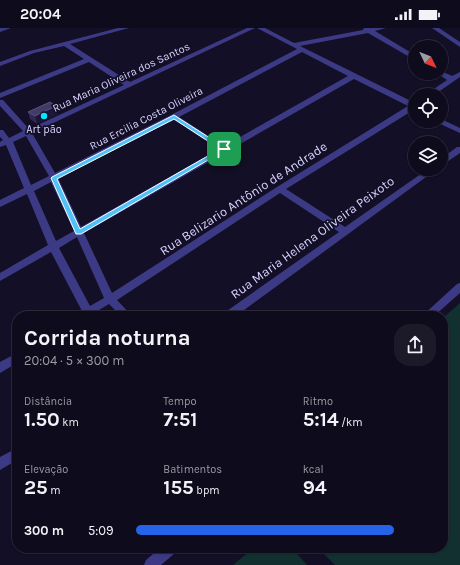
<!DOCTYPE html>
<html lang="pt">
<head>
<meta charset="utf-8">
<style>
  body { margin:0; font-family:Karla,sans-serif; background:#1c1929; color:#f1f3f6; height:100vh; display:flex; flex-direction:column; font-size:15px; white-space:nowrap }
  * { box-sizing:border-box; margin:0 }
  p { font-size:13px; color:#9b9ba3 }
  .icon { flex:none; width:22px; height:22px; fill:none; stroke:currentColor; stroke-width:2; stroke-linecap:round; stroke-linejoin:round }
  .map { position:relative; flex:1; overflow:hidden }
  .panel { position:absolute; left:12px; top:283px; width:436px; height:242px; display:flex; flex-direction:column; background:#0e0b1c; border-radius:16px; box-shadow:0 1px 3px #0004,0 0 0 1px #2e2b3b }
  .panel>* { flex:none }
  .needle { width:26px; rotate:133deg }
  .controls { position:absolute; left:408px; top:12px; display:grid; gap:8px }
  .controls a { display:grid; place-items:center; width:40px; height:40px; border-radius:50%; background:#0e0b1c; box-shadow:0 1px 3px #0004,0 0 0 1px #2e2b3b; font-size:20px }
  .pin { position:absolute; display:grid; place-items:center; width:34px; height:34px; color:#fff; margin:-17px; border-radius:8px; box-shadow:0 2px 6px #0006 }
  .round { display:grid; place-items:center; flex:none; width:42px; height:42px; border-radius:16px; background:#1c1929 }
  .overview { display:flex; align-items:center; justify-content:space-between; height:68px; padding:0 12px }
  h1 { font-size:22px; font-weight:700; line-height:30px }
  .figures { display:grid; grid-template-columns:repeat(3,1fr); gap:6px; height:68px; padding:4px 12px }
  .figures div { display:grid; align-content:center }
  .figures b { font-size:20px; font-weight:700 }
  .figures small { font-size:11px; font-weight:400 }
  .figures p { font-size:11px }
  ul { padding:0 12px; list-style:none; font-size:13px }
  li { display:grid; grid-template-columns:64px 48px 1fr; align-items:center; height:30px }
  li i { height:10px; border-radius:5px; background:#2563eb }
  .status { display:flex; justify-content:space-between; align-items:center; height:28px; padding:0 20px; background:#0e0b1c; direction:ltr }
  .status svg { height:11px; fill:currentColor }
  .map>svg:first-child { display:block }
</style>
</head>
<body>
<div class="status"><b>20:04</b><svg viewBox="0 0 49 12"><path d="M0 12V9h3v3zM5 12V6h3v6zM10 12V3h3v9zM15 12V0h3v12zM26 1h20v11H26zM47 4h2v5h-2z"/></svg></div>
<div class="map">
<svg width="460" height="537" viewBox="0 0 460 537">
  <rect width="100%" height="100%" fill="#130f26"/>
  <path fill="#12302f" d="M460,275V537H335L318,520H443V290Z
    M253,520H292L307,537H233Z"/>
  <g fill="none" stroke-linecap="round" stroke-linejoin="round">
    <path fill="#3d3a85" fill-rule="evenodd" d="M0,0H11L0,4Z
      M118,0H129L70,16L130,54L247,0H255L32,105L55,145L171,87L297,21L257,0H265L294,15L363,2L364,0H386L375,3L415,27V32L413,31L368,5L300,18L415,75V81L286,161L345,199L428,141H437L236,288H223L224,285L339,204L280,165L117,272L132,288H121L109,276L94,285L95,288H76L82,283L51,224L0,253V245L48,217L27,166L0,179V172L24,160L6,117L0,119V114L3,112L0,109V102H3L9,110L23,103L0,78V72H3L29,101L124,57L89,34L0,70V65L84,31L64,18L34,25L0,38V34L30,23ZM302,24L348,48L224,118L179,89ZM354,51L408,78L277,159L112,265L84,205ZM174,92L219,121L81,199L58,150ZM26,108L49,148L31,157L13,114ZM51,154L74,203L56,213L34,163ZM77,209L104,270L90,278L59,220Z
      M432,0H439L460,14V19Z
      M441,43L452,48L460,44V49L434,67H425L447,52L437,45H441Z
      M441,91L460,100V105L438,95L437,93H441Z
      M457,119H460V125L441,138V131Z
      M460,255V265L434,288H422L457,256Z
      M17,325V335L0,345V334Z
      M17,420V432L0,442V429Z
      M160,520H177L175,525L161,537H144L146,532Z"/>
  </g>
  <path fill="#312854" d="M28,84L58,86L37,96L30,91Z"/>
  <path fill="#1d163a" d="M56,78L58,86L37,96L35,88Z"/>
  <path fill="#433a66" stroke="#5a527e" d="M50,74L56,78L35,88L28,84Z"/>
  <path fill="#4fc3f7" stroke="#fff" fill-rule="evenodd" d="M174,87L227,121L81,206H76L51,150L52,149ZM174,91L220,121L80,201L57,151Z"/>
  <circle fill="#00e5ff" stroke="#130f26" stroke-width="1.5" cx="44" cy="88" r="4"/>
  <g text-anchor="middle" stroke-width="3.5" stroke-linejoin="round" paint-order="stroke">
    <g font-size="11" fill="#d9d4ff" stroke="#130f26">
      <text transform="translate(121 49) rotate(-25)" y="4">Rua Maria Oliveira dos Santos</text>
      <text transform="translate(146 90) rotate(-27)" y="4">Rua Ercilia Costa Oliveira</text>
    </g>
    <g font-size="11" fill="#d9d4ff" stroke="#130f26">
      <text x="44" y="105">Art pão</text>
    </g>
    <g font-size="13" fill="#d9d4ff" stroke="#130f26">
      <text transform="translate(243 170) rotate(-33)" y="5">Rua Belizario Antônio de Andrade</text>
      <text transform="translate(312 209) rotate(-36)" y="5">Rua Maria Helena Oliveira Peixoto</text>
    </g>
  </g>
</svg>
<div class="controls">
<a><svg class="needle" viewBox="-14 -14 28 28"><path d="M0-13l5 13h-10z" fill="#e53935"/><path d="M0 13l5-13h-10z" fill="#9b9ba3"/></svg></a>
<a><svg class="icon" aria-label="locate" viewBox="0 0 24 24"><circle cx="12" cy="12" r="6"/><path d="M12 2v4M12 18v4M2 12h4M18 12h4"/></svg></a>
<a><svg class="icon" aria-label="layers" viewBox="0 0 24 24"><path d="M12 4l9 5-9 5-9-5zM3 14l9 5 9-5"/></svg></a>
</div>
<div class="pin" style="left:224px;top:121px;background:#1e9e55"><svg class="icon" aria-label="arrive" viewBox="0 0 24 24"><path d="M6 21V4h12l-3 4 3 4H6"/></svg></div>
<section class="panel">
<div class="overview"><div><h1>Corrida noturna</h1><p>20:04 · 5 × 300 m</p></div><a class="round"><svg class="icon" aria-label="share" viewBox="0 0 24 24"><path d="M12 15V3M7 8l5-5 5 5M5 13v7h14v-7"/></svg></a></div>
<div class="figures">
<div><p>Distância</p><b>1.50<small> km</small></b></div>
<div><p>Tempo</p><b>7:51</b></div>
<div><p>Ritmo</p><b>5:14<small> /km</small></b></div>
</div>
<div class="figures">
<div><p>Elevação</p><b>25<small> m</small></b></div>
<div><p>Batimentos</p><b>155<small> bpm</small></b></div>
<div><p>kcal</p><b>94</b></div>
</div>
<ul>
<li><b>300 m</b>5:09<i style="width:86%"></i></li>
</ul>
</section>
</div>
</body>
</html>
